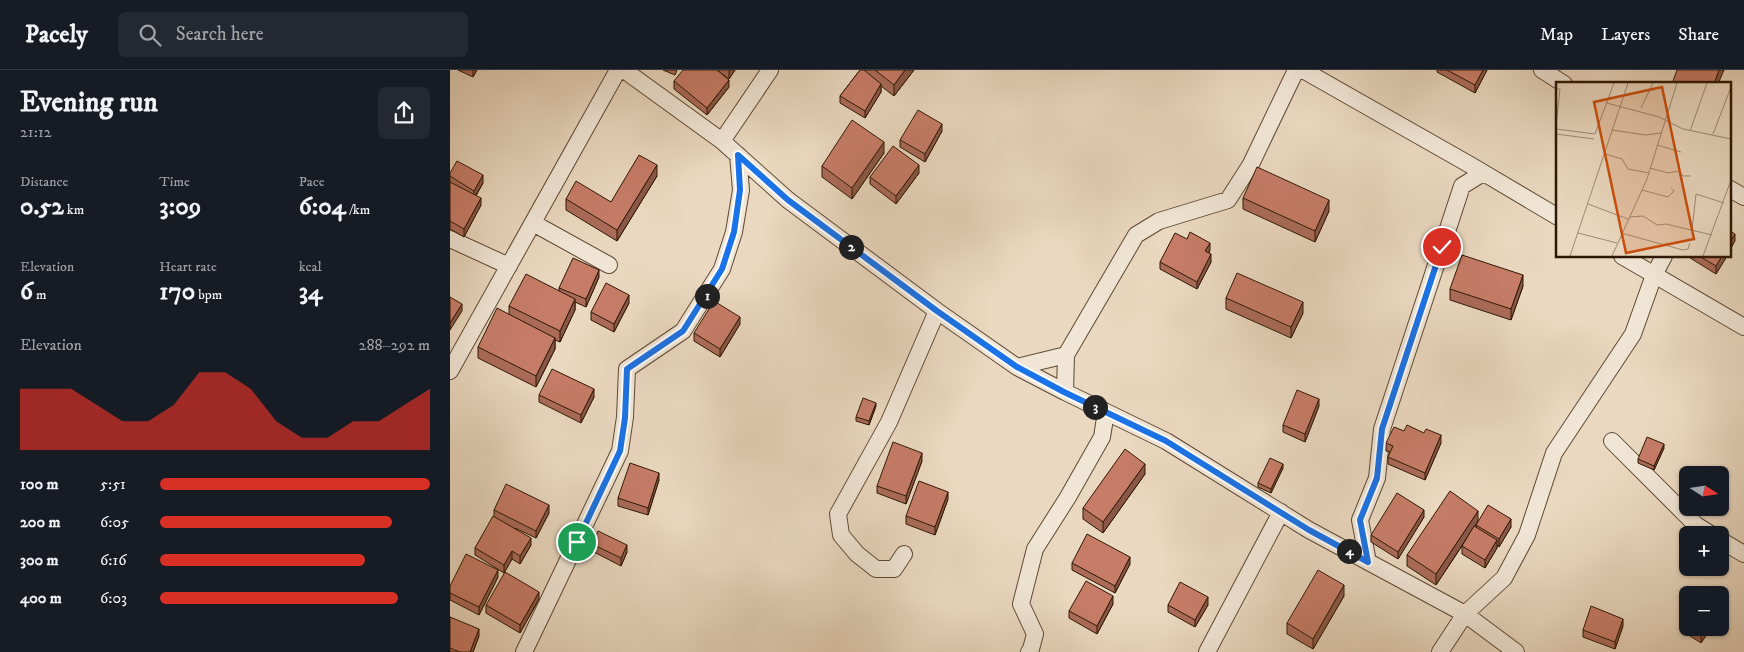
<!DOCTYPE html>
<html lang="en">
<head>
<meta charset="utf-8">
<style>
  body { margin:0; font-family:"IM FELL DW Pica",serif; background:#242831; color:#f1f3f6; height:100vh; display:flex; flex-direction:column; font-size:19px; white-space:nowrap }
  * { box-sizing:border-box; margin:0 }
  p { font-size:16px; color:#9ea1a6 }
  .icon { flex:none; width:28px; height:28px; fill:none; stroke:currentColor; stroke-width:2; stroke-linecap:round; stroke-linejoin:round }
  .map { position:relative; flex:1; overflow:hidden }
  .details { display:flex; flex-direction:column; background:#171b24; width:450px }
  .details>* { flex:none }
  .needle { width:32px; rotate:102deg }
  .controls { position:absolute; left:1229px; top:396px; display:grid; gap:10px }
  .controls a { display:grid; place-items:center; width:50px; height:50px; border-radius:8px; background:#171b24; box-shadow:0 1px 4px #0004; font-size:25px }
  .pin { position:absolute; display:grid; place-items:center; width:42px; height:42px; color:#fff; margin:-21px; border:2px solid #fff; border-radius:50%; box-shadow:0 1px 5px #0007 }
  .km { position:absolute; width:25px; height:25px; margin:-12px; border-radius:50%; background:#222; color:#fff; font-size:14px; line-height:25px; text-align:center }
  .round { display:grid; place-items:center; flex:none; width:52px; height:52px; border-radius:8px; background:#242831 }
  .headline { display:flex; align-items:center; justify-content:space-between; height:85px; padding:0 20px }
  h1 { font-size:28px; font-weight:700; line-height:38px }
  .figures { display:grid; grid-template-columns:repeat(3,1fr); gap:8px; height:85px; padding:5px 20px }
  .figures div { display:grid; align-content:center }
  .figures b { font-size:25px; font-weight:700 }
  .figures small { font-size:14px; font-weight:400 }
  .figures p { font-size:14px }
  .chart { height:140px; padding:10px 20px }
  .chart p { display:flex; justify-content:space-between }
  .chart svg { width:100%; height:90px; margin-top:5px; fill:#d93025; opacity:.7 }
  ul { padding:0 20px; list-style:none; font-size:16px }
  li { display:grid; grid-template-columns:80px 60px 1fr; align-items:center; height:38px }
  li i { height:12px; border-radius:6px; background:#d93025 }
  header { display:flex; align-items:center; gap:30px; box-sizing:border-box; height:70px; padding:0 25px; background:#171b24; border-bottom:1px solid #363941 }
  header strong { font-size:24px }
  nav { display:flex; gap:28px; margin-inline-start:auto; font-size:18px }
  .search { width:350px; height:45px; background:#242831; display:flex; align-items:center; gap:12px; box-sizing:border-box; padding:0 18px; border-radius:8px; color:#9ea1a6; font-size:19px }
  main { display:flex; flex:1; min-height:0 }
  .map>svg:first-child { display:block }
</style>
</head>
<body>
<header>
<strong>Pacely</strong>
<div class="search"><svg class="icon" aria-label="search" viewBox="0 0 24 24"><circle cx="10" cy="10" r="6"/><path d="M15 15l6 6"/></svg>Search here</div>
<nav><a>Map</a><a>Layers</a><a>Share</a></nav>
</header>
<main>
<section class="details">
<div class="headline"><div><h1>Evening run</h1><p>21:12</p></div><a class="round"><svg class="icon" aria-label="share" viewBox="0 0 24 24"><path d="M12 15V3M7 8l5-5 5 5M5 13v7h14v-7"/></svg></a></div>
<div class="figures">
<div><p>Distance</p><b>0.52<small> km</small></b></div>
<div><p>Time</p><b>3:09</b></div>
<div><p>Pace</p><b>6:04<small> /km</small></b></div>
</div>
<div class="figures">
<div><p>Elevation</p><b>6<small> m</small></b></div>
<div><p>Heart rate</p><b>170<small> bpm</small></b></div>
<div><p>kcal</p><b>34</b></div>
</div>
<div class="chart"><p><span>Elevation</span>288–292 m</p>
<svg viewBox="0 0 160 44" preserveAspectRatio="none"><path d="M0 44V14L10 14L20 14L30 22L40 30L50 30L60 22L70 6L80 6L90 14L100 30L110 38L120 38L130 30L140 30L150 22L160 14V44z"/></svg>
</div>
<ul>
<li><b>100 m</b>5:51<i style="width:100%"></i></li>
<li><b>200 m</b>6:05<i style="width:86%"></i></li>
<li><b>300 m</b>6:16<i style="width:76%"></i></li>
<li><b>400 m</b>6:03<i style="width:88%"></i></li>
</ul>
</section>
<div class="map">
<svg width="1294" height="582" viewBox="0 0 1294 582">
  <rect width="100%" height="100%" fill="#ead8c0"/>
  <filter id="stains"><feTurbulence type="fractalNoise" baseFrequency=".004" numOctaves="4"/><feColorMatrix values="0 0 0 0 .2 0 0 0 0 .09 0 0 0 0 .02 0 0 0 .5 -.17"/></filter>
  <radialGradient id="worn" r=".72"><stop offset=".6" stop-color="#630" stop-opacity="0"/><stop offset="1" stop-color="#630" stop-opacity=".3"/></radialGradient>
  <g fill="none" stroke-linecap="round" stroke-linejoin="round">
    <g stroke="#5d4833" stroke-width="18">
      <path id="street" d="M174,0L272,71L338,130L487,241L567,297L615,322L716,371L859,460L1015,544L1066,582
        M853,0L1022,96L1108,147
        M1092,0L1114,14
        M272,71L320,0
        M1280,119L1294,127
        M83,153L159,195
        M0,169L59,196
        M1172,186L1294,257
        M567,297L616,285
        M0,301L168,0
        M615,322L616,285L686,165L709,151L778,130L801,94L846,0
        M1162,371L1246,455L1262,465
        M1270,470L1294,484
        M454,484L444,499H426L407,484L391,465L388,444L439,352L487,241
        M918,492L910,450L927,408L932,359L1012,116L1033,103
        M74,582L170,381L175,347L177,299L233,261L272,199L284,162L291,120L288,85
        M579,582L581,579L585,564L571,534L585,479L618,427L652,367L656,342
        M757,582L831,442
        M990,582L1015,544L1054,508L1077,465L1104,383L1183,264L1204,205L1214,186"/>
    </g>
    <use href="#street" stroke="#f1e6d6" stroke-width="16"/>
  </g>
  <path fill="#aa6b59" stroke="#2e1804" d="M8,0H27L23,7Z
    M213,0H227L225,5Z
    M267,0H285L279,9Z
    M410,0H464L444,26L431,16V22L415,48L390,33V26Z
    M987,0H1037L1025,23L987,2Z
    M224,11L279,17L257,45L224,19Z
    M492,61L475,92L450,77V70Z
    M434,83L402,129L372,107V96Z
    M0,103L33,113L26,126L31,135L14,167L0,159Z
    M469,103L446,134L420,114V107Z
    M207,106L167,171L116,140V129L161,132Z
    M793,128L879,141L865,172L793,139Z
    M760,180L759,183L761,192L747,219L710,199V192Z
    M1237,186H1277L1266,204Z
    M149,207L136,237L125,232V240L110,272L105,270V279L86,317L28,288V277L59,245V236L109,221V218Z
    M1073,216L1061,250L1000,230V219Z
    M776,228L853,243L841,268L776,239Z
    M179,233L164,262L141,250V242Z
    M290,254L270,287L244,271V263Z
    M89,325L144,327L131,353L89,332Z
    M426,336L419,355L406,351V347Z
    M869,336L855,372L833,362V355Z
    M954,361L991,373L975,410L938,394V387L940,382L936,381V373Z
    M1214,378L1204,400L1188,393V389Z
    M472,391L456,434L427,423V416Z
    M833,398L821,423L808,417V413Z
    M695,404L653,463L633,449V438Z
    M209,410L198,445L168,436V428Z
    M498,429L485,465L456,454V446Z
    M44,440L99,443L86,468L65,458L81,475L70,494L62,489L54,503L25,485V478L44,446Z
    M974,447L948,489L921,472V465Z
    M1026,455L1061,457L1049,477L1047,475V478L1035,498L1012,484V476L1018,467L986,515L957,496V485L1025,457L1026,458Z
    M142,474L177,482L171,496L142,481Z
    M622,493L680,494L665,523L622,500Z
    M48,507L29,545L0,530V516Z
    M894,526L863,579L837,564V553Z
    M89,529L70,563L36,543V535Z
    M663,534L647,564L619,548V541Z
    M718,535H758L745,557L718,542Z
    M0,547L29,566L23,582H0Z
    M1238,549V558H1261L1251,573L1234,562V554Z
    M1173,556L1165,579L1133,567V560Z"/>
  <path fill="#8b5748" stroke="#2e1804" d="M23,0H27L23,7Z
    M280,0H285L279,9V1Z
    M455,0H464L444,26V15Z
    M1033,0H1037L1025,23V15Z
    M1269,0H1274L1268,14H1264Z
    M279,10V17L257,45V38Z
    M431,14V22L415,48V41Z
    M492,54V61L475,92V84Z
    M434,72V83L402,129V118Z
    M207,95V106L167,171V160Z
    M469,95V103L446,134V126Z
    M33,105V113L24,128V121Z
    M31,128V135L14,167V159Z
    M879,130V141L865,172V161Z
    M1285,164V171L1280,180V172Z
    M760,173V180L755,188V181Z
    M761,184V192L747,219V212Z
    M1272,186H1277L1266,204V196Z
    M149,200V207L136,237V229Z
    M1073,205V216L1061,250V239Z
    M179,225V233L164,262V254Z
    M125,229V240L110,272V261Z
    M853,232V243L841,268V257Z
    M12,234V241L0,260V253Z
    M290,247V254L270,287V279Z
    M105,268V279L86,317V306Z
    M144,319V327L131,353V345Z
    M869,329V336L855,372V364Z
    M426,333V336L419,355V351Z
    M991,365V373L975,410V403Z
    M1214,374V378L1204,400V396Z
    M472,383V391L456,434V426Z
    M695,394V404L653,463V452Z
    M833,394V398L821,423V419Z
    M209,403V410L198,445V438Z
    M498,422V429L485,465V457Z
    M99,435V443L86,468V461Z
    M974,440V447L948,489V482Z
    M1028,441V451L986,515V504Z
    M1061,449V457L1049,477V469Z
    M81,468V475L70,494V486Z
    M1047,470V478L1035,498V490Z
    M177,475V482L171,496V488Z
    M62,481V489L54,503V495Z
    M680,487V494L665,523V516Z
    M48,500V507L29,545V537Z
    M894,515V526L863,579V569Z
    M89,522V529L70,563V555Z
    M663,526V534L647,564V556Z
    M758,527V535L745,557V550Z
    M1173,549V556L1165,579V572Z
    M1256,558H1261L1251,573V566Z
    M29,559V566L23,582H20Z"/>
  <path fill="#c67c67" stroke="#2e1804" d="M233,0H267L279,10L257,38L224,11Z
    M410,0H414L431,14L415,41L390,26Z
    M425,0H455L444,15Z
    M997,0H1033L1025,15Z
    M1227,0H1269L1264,14H1222Z
    M468,40L492,54L475,84L450,70Z
    M402,50L434,72L402,118L372,96Z
    M443,76L469,95L446,126L420,107Z
    M189,85L207,95L167,160L116,129L126,111L161,132Z
    M7,91L33,105L24,121L0,106V103Z
    M807,97L879,130L865,161L793,128Z
    M0,112L31,128L14,159L0,151Z
    M1280,161L1285,164L1280,172Z
    M740,162L760,173L755,181L761,184L747,212L710,192L725,163L737,169Z
    M1012,185L1073,205L1061,239L1000,219Z
    M1249,186H1272L1266,196Z
    M123,188L149,200L136,229L109,218Z
    M787,203L853,232L841,257L776,228Z
    M76,204L125,229L110,261L59,236Z
    M156,213L179,225L164,254L141,242Z
    M0,227L12,234L0,253Z
    M264,231L290,247L270,279L244,263Z
    M47,238L105,268L86,306L28,277Z
    M102,299L144,319L131,345L89,325Z
    M847,320L869,329L855,364L833,355Z
    M413,328L426,333L419,351L406,347Z
    M957,355L974,363L976,359L991,365L975,403L938,387L943,376L936,373L944,357L954,361Z
    M1197,367L1214,374L1204,396L1188,389Z
    M443,372L472,383L456,426L427,416Z
    M675,379L695,394L653,452L633,438Z
    M820,388L833,394L821,419L808,413Z
    M180,393L209,403L198,438L168,428Z
    M469,411L498,422L485,457L456,446Z
    M56,414L99,435L86,461L44,440Z
    M1000,421L1028,441L986,504L957,485Z
    M947,423L974,440L948,482L921,465Z
    M1038,435L1061,449L1049,469L1026,455Z
    M43,446L81,468L70,486L62,481L54,495L25,478Z
    M1024,456L1047,470L1035,490L1012,476Z
    M148,461L177,475L171,488L142,474Z
    M637,464L680,487L665,516L622,493Z
    M16,484L48,500L29,537L0,523V516Z
    M868,500L894,515L863,569L837,553Z
    M55,502L89,522L70,555L36,535Z
    M636,511L663,526L647,556L619,541Z
    M730,512L758,527L745,550L718,535Z
    M1141,536L1173,549L1165,572L1133,560Z
    M0,547L29,559L20,582H10L0,578Z
    M1238,549V557L1234,554Z
    M1239,558H1256L1251,566Z"/>
  <g fill="none" stroke-linecap="round" stroke-linejoin="round">
    <g stroke="#fff" stroke-width="10">
      <path id="route" d="M127,472L170,381L175,348L177,299L233,261L272,199L284,162L290,120L288,85L338,130L487,241L567,297L614,322L716,371L859,460L918,492L910,450L927,408L932,359L992,177"/>
    </g>
    <use href="#route" stroke="#1a73e8" stroke-width="6"/>
  </g>
  <g transform="translate(1106 12)">
    <rect width="175" height="175" fill="#ead8c0"/>
    <path fill="none" stroke="#9f8b75" stroke-width="1" d="M0,7H4L0,44M51,21L103,35L127,47L175,57M85,26L97,1M0,47L39,52L58,1M56,48L89,53L105,51M134,49L151,1M0,52L38,57M157,52L175,5M101,63L125,70M49,72L66,77L72,87L93,91M94,86L112,91L123,89L127,94H135M86,108L112,115L118,109L115,106M32,122L72,137M74,135L87,134L101,143L110,142L156,153M136,148L140,112L168,121M22,151L61,161M65,151L127,168L132,167L134,161M14,174L72,1M56,174L91,97L121,1M147,174L175,98"/>
    <path fill="#cc4f0b" fill-opacity="0.15" stroke="#cc4f0b" stroke-width="2.5" d="M106,5L138,157L70,171L38,20Z"/>
    <rect width="175" height="175" fill="none" stroke="#2e1804" stroke-width="2.5"/>
  </g>
  <rect width="100%" height="100%" filter="url(#stains)"/>
  <rect width="100%" height="100%" fill="url(#worn)"/>
</svg>
<div class="controls">
<a><svg class="needle" viewBox="-14 -14 28 28"><path d="M0-13l5 13h-10z" fill="#e53935"/><path d="M0 13l5-13h-10z" fill="#9ea1a6"/></svg></a>
<a>+</a>
<a>−</a>
</div>
<div class="pin" style="left:127px;top:472px;background:#1e9e55"><svg class="icon" aria-label="arrive" viewBox="0 0 24 24"><path d="M6 21V4h12l-3 4 3 4H6"/></svg></div>
<div class="pin" style="left:992px;top:177px;background:#d93025"><svg class="icon" aria-label="check" viewBox="0 0 24 24"><path d="M5 12l5 5 9-10"/></svg></div>
<b class="km" style="left:257px;top:226px">1</b>
<b class="km" style="left:401px;top:177px">2</b>
<b class="km" style="left:645px;top:337px">3</b>
<b class="km" style="left:899px;top:481px">4</b>
</div>
</main>
</body>
</html>
